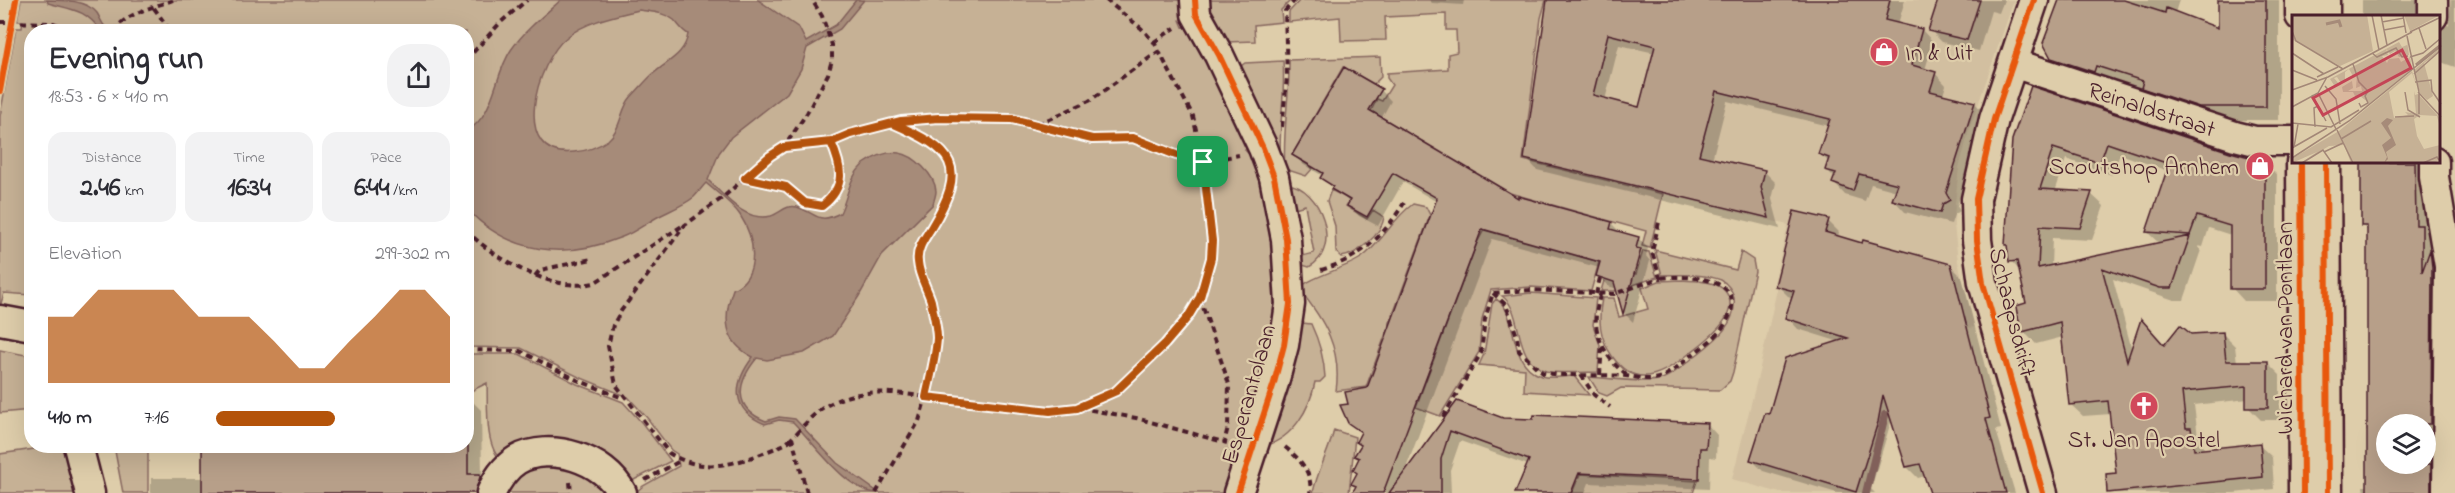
<!DOCTYPE html>
<html lang="en">
<head>
<meta charset="utf-8">
<style>
  body { margin:0; font-family:"Indie Flower",sans-serif; background:#f2f2f3; color:#2b2b33; height:100vh; display:flex; flex-direction:column; font-size:22px; white-space:nowrap }
  * { box-sizing:border-box; margin:0 }
  p { font-size:20px; color:#7c7c81 }
  .icon { flex:none; width:33px; height:33px; fill:none; stroke:currentColor; stroke-width:2; stroke-linecap:round; stroke-linejoin:round }
  .map { position:relative; flex:1; overflow:hidden }
  .sheet { position:absolute; left:24px; top:24px; width:450px; height:429px; display:flex; flex-direction:column; background:#fff; border-radius:24px; box-shadow:0 6px 24px #0002 }
  .sheet>* { flex:none }
  .buttons { position:absolute; left:2376px; top:414px; display:grid; gap:12px }
  .buttons a { display:grid; place-items:center; width:60px; height:60px; border-radius:50%; background:#fff; box-shadow:0 6px 24px #0002; font-size:30px }
  .pin { position:absolute; display:grid; place-items:center; width:51px; height:51px; color:#fff; margin:-26px; border-radius:12px; box-shadow:0 3px 9px #0006 }
  .round { display:grid; place-items:center; flex:none; width:63px; height:63px; border-radius:24px; background:#f2f2f3 }
  .overview { display:flex; align-items:center; justify-content:space-between; height:102px; padding:0 24px }
  h1 { font-size:33px; font-weight:700; line-height:45px }
  .metrics { display:grid; grid-template-columns:repeat(3,1fr); gap:9px; height:102px; padding:6px 24px }
  .metrics div { display:grid; align-content:center; border-radius:15px; background:#f2f2f3; text-align:center }
  .metrics b { font-size:26px; font-weight:700 }
  .metrics small { font-size:16px; font-weight:400 }
  .metrics p { font-size:16px }
  .chart { height:168px; padding:12px 24px }
  .chart p { display:flex; justify-content:space-between }
  .chart svg { width:100%; height:108px; margin-top:6px; fill:#b45309; opacity:.7 }
  ul { padding:0 24px; list-style:none; font-size:20px }
  li { display:grid; grid-template-columns:96px 72px 1fr; align-items:center; height:45px }
  li i { height:15px; border-radius:8px; background:#b45309 }
  .map>svg:first-child { display:block }
</style>
</head>
<body>
<div class="map">
<svg width="2455" height="493" viewBox="0 0 2455 493">
  <rect width="100%" height="100%" fill="#decdaa"/>
  <filter id="ink" filterUnits="userSpaceOnUse"><feTurbulence type="fractalNoise" baseFrequency=".0167" numOctaves="2"/><feDisplacementMap in="SourceGraphic" scale="12" xChannelSelector="R" yChannelSelector="G"/><feConvolveMatrix kernelMatrix="1 2 1 2 8 2 1 2 1" color-interpolation-filters="sRGB"/></filter>
  <g filter="url(#ink)">
    <path fill="#d2bfa0" d="M1546,0H2014L1969,131L1959,168L1955,204L1954,224L1958,262L1975,327L1891,340L1897,378L1884,415L1865,493H1780L1732,479L1759,372L1777,289L1773,287L1788,225L1524,159Z"/>
    <path fill="#c6b195" stroke="#886860" stroke-width="1.5" d="M21,0H1180L1187,15L1180,20L1183,27L1185,26L1213,75L1248,149L1245,150L1251,156L1256,170L1267,213L1271,239L1274,305L1272,330L1260,377L1237,443L1236,449L1242,451L1229,493H635L643,486L679,466L677,454L671,450L648,419L628,397L579,377L521,348L467,347L466,32H32L31,295L4,293L0,307V116L16,28H22L23,21H17Z
      M1207,0H1291L1281,10L1282,22L1254,25L1255,41L1226,42L1206,7Z
      M1300,0H1546L1541,18L1523,160L1663,194L1650,248L1642,246L1646,231L1510,193L1371,111L1377,99L1382,101L1392,85L1387,78V73L1448,69V54L1457,52L1456,30H1446V14L1385,17L1386,40L1341,41L1340,17L1289,22V12Z
      M1380,57L1381,77L1374,84L1343,67L1292,155L1313,168L1306,176L1285,169C1282,132 1290,98 1289,60Z
      M1283,61C1286,97 1277,132 1281,168L1237,69L1245,63Z
      M1287,184C1321,187 1343,249 1309,267L1299,264L1298,257L1314,253L1305,205L1288,210Z
      M1331,190L1350,200L1346,206L1367,219L1373,210L1384,217C1382,234 1358,255 1341,257L1336,252L1335,226L1327,201Z
      M1413,204L1426,207L1430,215L1366,387L1336,391C1342,349 1325,321 1299,289C1307,278 1346,268 1361,258C1382,243 1393,218 1413,204Z
      M1484,230L1599,262L1591,291L1531,287L1491,290L1482,319L1479,352L1440,416L1416,407L1477,243Z
      M1655,250L1736,270L1741,252L1753,260L1755,271L1733,372L1730,381L1720,390L1621,388L1607,396L1599,393L1589,377C1606,378 1648,384 1662,379C1676,374 1687,362 1699,353C1717,339 1737,323 1734,298C1733,291 1727,283 1721,280C1704,273 1680,275 1662,275Z
      M1643,251L1649,252L1657,277L1615,291H1601L1608,267L1636,274Z
      M1682,280C1695,281 1716,280 1725,291C1744,314 1704,342 1690,353C1664,374 1636,391 1612,356C1599,337 1598,319 1602,298H1614L1619,317L1648,309L1642,288L1659,281Z
      M1531,293L1596,298L1593,325L1600,345L1598,372C1586,372 1556,374 1546,371C1511,359 1525,312 1502,296Z
      M1496,299C1520,313 1505,362 1541,376C1550,379 1564,376 1574,376L1589,395L1524,391L1525,369L1479,365L1484,354L1492,304Z
      M1302,323L1311,324C1319,341 1324,358 1325,377L1320,382H1315C1310,409 1293,438 1265,446L1299,325Z
      M0,350L31,356V410L0,413Z
      M466,354H519L577,384L623,402L642,423L671,461L628,483L611,469L502,461C484,447 488,405 487,383L467,393Z
      M1334,430L1355,437L1349,493H1313C1317,471 1329,452 1334,430Z
      M55,446L65,448L80,493H0V454Z
      M114,446H148V493H123Z
      M564,459L616,493H498L511,472Z
      M1580,474L1697,481L1693,493H1572Z"/>
    <path fill="#a68b79" stroke="#81605a" stroke-width="1.5" fill-rule="evenodd" d="M47,0C65,0 86,0 97,13C102,21 102,27 112,31H101C85,9 73,10 48,3Z
      M561,0H758L799,28L806,42L836,25L856,0H864L840,29L807,48L801,69L787,93L731,137L719,153L708,180C724,195 745,223 771,216C780,213 787,204 797,207C817,213 817,225 840,213C848,197 849,176 864,164C873,157 887,151 899,153C914,155 935,175 936,191C936,195 934,200 933,204L882,255L859,296L833,336L804,353L767,360L757,358C737,382 732,408 766,421L779,417L795,419L837,463L879,493C847,493 815,444 793,422L779,420L765,424C730,410 733,383 753,357C723,342 723,317 733,289C761,276 755,238 740,215C732,203 717,193 706,183C702,187 698,193 694,197C683,206 666,212 654,219C644,225 633,233 622,237C565,260 509,254 467,209V131C495,115 494,75 511,50C524,31 544,15 561,0ZM639,10C651,12 664,12 674,20C679,25 681,30 688,34C685,54 669,60 654,73C646,80 639,89 631,97C620,109 622,128 608,140C598,147 586,151 574,152C509,160 536,61 567,37C587,21 615,16 639,10Z"/>
    <path fill="#0003" fill-rule="evenodd" d="M1429,0H1464L1463,5L1432,3Z
      M1549,0H1905L1898,24L1922,30L1933,42L1925,70L1935,73L1946,85L1943,95L1975,103L1986,115L1957,206L1960,211L1954,215L1951,224L1905,212L1894,200L1897,191L1871,184L1865,201L1845,195L1834,183L1835,178L1826,169L1829,162L1820,154L1829,126L1727,101L1712,160L1765,172L1776,183L1772,199L1780,229L1537,170L1526,158ZM1619,45L1655,53L1640,109L1605,100Z
      M1940,0H2004L1999,13L1991,11L1979,51L1942,42L1930,30Z
      M2061,0H2179L2175,13L2220,30V0H2279V120H2214L2156,101L2145,90L2110,78L2108,85L2066,71L2052,57Z
      M2362,0H2436L2431,16H2362Z
      M2451,0H2455V67L2438,61V33L2449,24Z
      M2032,88L2229,153L2264,162L2277,175V301H2244L2232,288L2231,235L2209,228L2203,247L2198,246L2201,250L2184,300H2174L2113,279L2132,350L2165,346L2190,336L2222,333L2235,346L2237,363L2267,362L2280,375V420H2261L2248,407V399L2194,405L2198,437L2203,442L2204,451L2259,445L2272,457L2274,489L2234,493H2109L2118,474L2111,414L2083,416L2070,404L2063,337L2036,344L2024,332L2027,305L2020,271L2011,261ZM2120,154L2168,171L2147,232L2160,244L2051,267L2052,238L2092,240L2104,206L2091,194L2055,192L2066,159L2112,175Z
      M1381,90L1391,101L1381,119L1519,201L1611,223L1622,234L1638,238L1648,248L1646,256L1650,261L1633,322L1624,313L1618,289L1608,286L1598,276L1600,268L1492,239L1405,471L1457,403L1502,419L1707,424L1717,435L1716,458L1710,457L1709,489L1589,483L1585,493H1516L1528,465L1460,441L1450,470L1451,493H1354L1357,487L1353,483L1359,473L1360,460L1356,456L1362,446L1358,442L1362,434L1349,423L1368,389L1437,202L1403,182L1378,226L1359,216L1349,205L1350,203L1322,178L1323,176L1304,165L1294,155Z
      M2362,162H2436V241L2445,493H2364L2363,486H2369L2368,231L2362,225ZM2386,424H2426V464H2386Z
      M1828,221L1839,232L1838,237L1950,265L1962,277L2001,429L1996,430L2015,493H1962L1929,475L1918,478L1907,467L1892,418L1871,489L1875,493H1837L1763,471L1751,459L1770,416L1840,342L1798,329L1787,317L1793,298L1788,296L1777,285Z
      M467,396L481,410L482,478L493,489L492,493H151V478H203V446H466Z"/>
    <g fill="none" stroke-linecap="round" stroke-linejoin="round">
      <path stroke="#81605a" stroke-width="8" d="M1866,493L1885,415"/>
    </g>
    <path fill="#b79f89" stroke="#4a1f2b" stroke-width="1.5" fill-rule="evenodd" d="M1547,0H1890L1885,20L1922,29L1912,65L1936,72L1930,91L1975,102L1946,193L1950,200L1943,204L1940,213L1892,200L1898,184L1859,174L1853,191L1832,183L1836,173L1825,170L1829,158L1818,154L1830,119L1716,91L1699,155L1765,170L1761,187L1769,218L1524,159ZM1608,34L1655,46L1639,107L1593,95Z
      M1938,0H1980L1967,40L1928,31Z
      M2059,0H2124L2165,13L2166,8L2218,28V0H2266V107H2199L2141,88L2143,81L2118,73L2096,66L2094,72L2051,58L2043,43Z
      M1344,67L1382,89L1369,110L1518,198V196L1612,222L1610,229L1639,237L1636,248L1641,249L1623,314L1614,282L1596,276L1600,262L1482,229L1383,493H1352L1356,486L1351,484L1357,473L1353,470L1359,458L1354,456L1361,445L1356,442L1361,432L1348,423L1340,405L1348,404L1345,392L1367,388L1437,198L1393,173L1367,217L1347,206L1350,200L1331,189L1333,186L1320,178L1323,173L1292,155Z
      M2031,86L2230,152L2265,161V289H2230V226L2197,216L2190,235L2146,232L2169,164L2107,143L2100,163L2053,148L2040,189L2092,192L2080,228L2040,226L2038,268L2190,236L2172,288H2160L2102,268L2127,361L2141,319L2164,345L2180,325L2191,334L2223,332L2226,361H2268V408H2246V386L2182,392L2186,428H2191L2194,450L2260,443L2263,477L2107,493L2106,474L2116,473L2108,401L2069,405L2060,322L2022,332L2017,313L2016,306L2026,303L2017,261L2009,262L2007,245H2005L2012,140Z
      M2361,162H2415L2416,225H2422V272L2430,250L2432,267L2431,424H2386V464H2431V493H2367V226H2361Z
      M1794,211L1829,219L1825,232L1862,243L1863,240L1951,264L1990,418L1986,419L2006,493H1930L1920,464L1906,467L1883,395L1878,422L1856,492L1750,460L1765,413L1769,414L1785,358L1848,338L1785,318L1794,291L1775,286Z
      M1457,401L1503,418L1533,419L1534,415L1708,423L1706,448H1700L1699,479L1579,473L1571,493H1515L1529,460L1450,431L1441,459V493H1389Z
      M202,446H468V474H480V477L475,493H202Z"/>
    <g fill="none" stroke-linecap="round" stroke-linejoin="round">
      <g stroke="#4a1f2b" stroke-width="33">
        <path id="minor" d="M1195,0L1196,14L1219,55L1263,148L1274,177L1286,239L1290,304L1284,345L1274,383L1238,493
          M2034,0L1994,119L1976,199L1977,240L1983,283L2043,493
          M2325,0V16
          M2433,0V16
          M2300,16V0
          M2013,63L2235,136L2255,141H2293
          M2301,162L2303,493
          M2326,162L2328,493
          M2434,162V177L2449,266L2447,493
          M0,320L32,326
          M78,446L90,493
          M491,493C497,480 504,468 517,460C550,441 605,459 622,493"/>
      </g>
      <path stroke="#4a1f2b" stroke-width="4" stroke-dasharray="6 4.5" stroke-linecap="butt" d="M154,8L171,32
        M0,22L53,23L79,32
        M114,32C124,13 155,7 173,0
        M1154,42L1175,28
        M466,60L501,22L527,0
        M1038,124L1089,101L1158,52
        M1282,127L1287,77L1285,11L1295,0
        M784,147L831,142L850,134L901,121L987,117L1012,119L1092,139L1133,138L1176,155L1203,162L1239,155
        M745,179L786,187L805,203L822,206C847,186 842,168 831,142
        M466,230C494,259 553,293 594,283L682,226
        M1321,270C1361,258 1382,238 1404,203
        M535,276L540,270L592,259
        M1493,293L1506,305L1517,336L1519,351L1543,373C1570,377 1598,374 1626,376C1637,377 1647,381 1658,378C1671,374 1682,363 1692,355C1703,346 1715,339 1723,327C1756,279 1692,274 1660,278
        M1596,294L1600,278
        M1600,295C1598,304 1595,314 1596,324C1598,344 1612,365 1628,376
        M1200,298L1229,384L1228,427L1224,443
        M466,350L520,351L577,380L623,398
        M1581,375L1594,395L1610,407
        M1600,375L1602,344
        M1080,408L1136,418L1227,443
        M1443,417L1481,353L1485,319L1493,293L1531,290L1614,294L1660,278L1652,252L1659,222
        M792,438L785,444C747,460 708,478 669,453L616,385L608,346L613,325L621,311L685,225L721,199L770,156L784,147L807,113L828,74L832,60V45L822,16L812,0
        M1285,447C1300,459 1313,473 1310,493
        M645,480L680,461
        M570,482L571,493
        M807,493L792,438C802,428 813,413 826,406C856,387 893,392 926,397C930,378 936,357 937,338C937,327 933,312 931,301C927,288 919,275 918,262C916,249 925,238 931,228C969,165 954,150 892,123
        M876,493L919,421L926,397L1050,411L1077,407L1115,391L1142,368L1188,317L1200,297L1211,258L1212,241L1203,162L1193,116L1154,42L1141,28L1106,0"/>
      <use href="#minor" stroke="#decdaa" stroke-width="28"/>
      <g stroke="#decdaa" stroke-width="10">
        <path id="cycleway" d="M1195,0L1196,14L1219,55L1263,148L1274,177L1286,239L1290,304L1284,345L1274,383L1238,493
          M2034,0L1994,119L1976,199L1977,240L1983,283L2043,493
          M0,91L16,0
          M2301,162L2303,493
          M2326,162L2328,493"/>
      </g>
      <use href="#cycleway" stroke="#e8590c" stroke-width="6"/>
    </g>
  </g>
  <g fill="none" stroke-linecap="round" stroke-linejoin="round" filter="url(#ink)">
    <g stroke="#fff" stroke-width="12">
      <path id="route" d="M1203,162L1176,155L1133,138L1092,139L1012,119L939,118L901,121L850,134L831,142L784,147L770,156L745,178L786,187L805,203L822,206C847,186 842,168 831,142L850,134L892,123C954,150 969,165 931,228C925,238 916,249 918,262C919,276 927,288 931,301C933,312 937,327 937,338C936,357 930,378 926,397L1050,411L1077,408L1116,391L1165,344L1188,317L1200,297L1211,258L1212,241L1203,162"/>
    </g>
    <use href="#route" stroke="#b45309" stroke-width="8"/>
  </g>
  <defs>
    <g id="shop-disc" transform="scale(1.5)"><circle r="9.5" fill="#d1495b" stroke="#decdaa"/><path d="M-5-2.5h2.3a2.7 3.5 0 0 1 5.4 0H5L5.5 6h-11ZM-1.5-2.5h3a1.5 2.3 0 0 0-3 0Z" fill="#fff"/></g>
    <g id="church-disc" transform="scale(1.5)"><circle r="9.5" fill="#d1495b" stroke="#decdaa"/><path d="M-1.2-6h2.4v3.5h3.3v2.4h-3.3V6h-2.4V-.1h-3.3v-2.4h3.3Z" fill="#fff"/></g>
  </defs>
  <g fill-rule="evenodd">
    <use href="#shop-disc" x="1884" y="52"/>
    <use href="#shop-disc" x="2260" y="166"/>
    <use href="#church-disc" x="2144" y="406"/>
  </g>
  <g text-anchor="middle" stroke-width="4.5" stroke-linejoin="round" paint-order="stroke">
    <g font-size="24" fill="#4a1f2b" stroke="#decdaa" text-anchor="start">
      <text x="1905" y="60">In &amp; Uit</text>
      <text x="2239" y="174" text-anchor="end">Scoutshop Arnhem</text>
      <text x="2144" y="447" text-anchor="middle">St. Jan Apostel</text>
    </g>
    <g font-size="24" fill="#4a1f2b" stroke="#decdaa">
      <text transform="translate(2152 109) rotate(18)" y="8">Reinaldstraat</text>
      <text transform="translate(2013 312) rotate(76)" y="8">Schaapsdrift</text>
      <text transform="translate(2284 328) rotate(-90)" y="8">Wichard van Pontlaan</text>
      <text transform="translate(1248 394) rotate(-74)" y="8">Esperantolaan</text>
    </g>
  </g>
  <g transform="translate(2292 15)">
    <rect width="148" height="148" fill="#decdaa"/>
    <path d="M0,0H75L81,36L48,51L1,25ZM112,0H148L118,16ZM115,26L117,40L107,42L103,36L98,39L94,34L96,40L90,41L95,48L97,44L107,43L109,47L118,42L120,55L62,102L77,88L68,81L64,83L61,77H51L50,72L60,66L61,73L56,76H70L69,71L64,73L65,59L62,63L57,54L53,57V66L49,68L45,62L42,63L47,69L42,70L38,64L107,27L110,32L115,30ZM148,33V37L132,48L141,81L135,85L128,78L122,55ZM120,56L125,72L120,58L97,77L102,103L116,100L113,97L124,99L122,76L123,80L126,79L148,103V112L145,101L128,100L122,104L125,121L132,134L148,130V145L141,148H59L52,130L37,131L9,148L25,137L0,148L1,143L47,116Z" fill="#c6b195"/>
    <path d="M95,103L101,105L96,111L104,130L94,137L96,144L92,148L95,142L90,130L99,123L89,108Z" fill="#a68b79"/>
    <path fill="none" stroke="#a68b79" stroke-width="3" d="M34,9L47,6L49,12M124,50L149,30"/>
    <path fill="none" stroke="#a38777" stroke-width="1.5" d="M80,0L87,35M89,0L95,30M111,0L114,18M90,7L112,3M127,13L134,34M92,15L113,11M0,16L4,26L51,54M118,17L149,2M115,21L127,77M0,38L32,59M80,38L85,42L104,33L110,42L116,41M118,42L131,38L149,23M61,49L67,67L76,76L73,81L76,88L69,92L67,88M0,55L25,65M122,59L149,35M25,62L46,52M123,67L139,65L140,76L149,89M33,71L44,84L48,109M0,75L36,62L120,17M113,77L116,95L128,102M126,77L149,102M127,77V99M26,78L44,114M20,80L34,106M0,92L26,78L35,62M103,102L122,101M0,108L39,112L67,95M23,112L22,93L26,91M45,115L61,148M49,124L79,106M2,132L6,109M0,133L35,113M32,137L51,128M0,143L57,106L149,31M10,148L31,135L40,148M131,148L145,142L147,145"/>
    <path fill="#c44556" fill-opacity="0.15" stroke="#c44556" stroke-width="3" d="M110,35L119,53L31,100L21,83Z"/>
    <rect width="148" height="148" fill="none" stroke="#4a1f2b" stroke-width="3"/>
  </g>
</svg>
<div class="buttons">
<a><svg class="icon" aria-label="layers" viewBox="0 0 24 24"><path d="M12 4l9 5-9 5-9-5zM3 14l9 5 9-5"/></svg></a>
</div>
<div class="pin" style="left:1203px;top:162px;background:#1e9e55"><svg class="icon" aria-label="arrive" viewBox="0 0 24 24"><path d="M6 21V4h12l-3 4 3 4H6"/></svg></div>
<section class="sheet">
<div class="overview"><div><h1>Evening run</h1><p>18:53 · 6 × 410 m</p></div><a class="round"><svg class="icon" aria-label="share" viewBox="0 0 24 24"><path d="M12 15V3M7 8l5-5 5 5M5 13v7h14v-7"/></svg></a></div>
<div class="metrics">
<div><p>Distance</p><b>2.46<small> km</small></b></div>
<div><p>Time</p><b>16:34</b></div>
<div><p>Pace</p><b>6:44<small> /km</small></b></div>
</div>
<div class="chart"><p><span>Elevation</span>299–302 m</p>
<svg viewBox="0 0 160 44" preserveAspectRatio="none"><path d="M0 44V17L10 17L20 6L30 6L40 6L50 6L60 17L70 17L80 17L90 27L100 38L110 38L120 27L130 17L140 6L150 6L160 17V44z"/></svg>
</div>
<ul>
<li><b>410 m</b>7:16<i style="width:51%"></i></li>
</ul>
</section>
</div>
</body>
</html>
